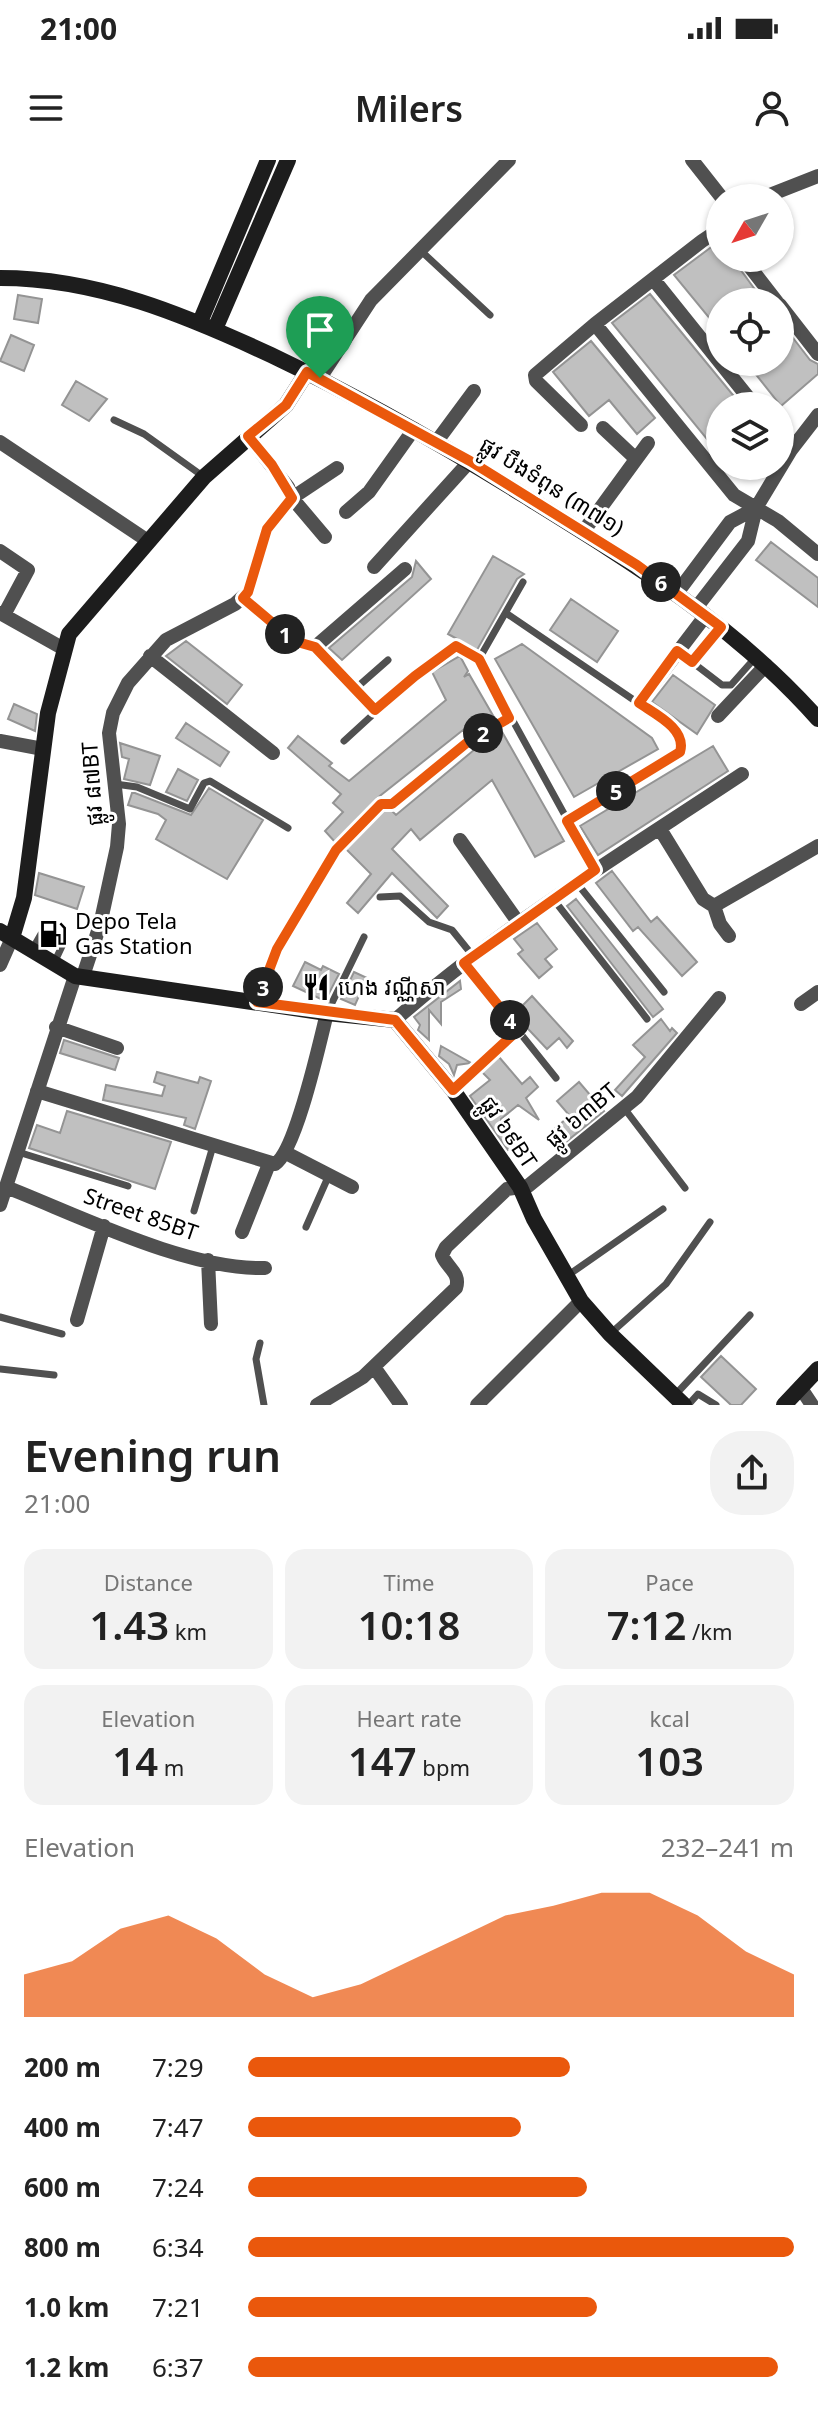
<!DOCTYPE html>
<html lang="en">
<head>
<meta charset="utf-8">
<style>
  body { margin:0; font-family:"Noto Sans","Noto Sans Khmer",sans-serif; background:#f2f2f2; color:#222; height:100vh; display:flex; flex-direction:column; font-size:30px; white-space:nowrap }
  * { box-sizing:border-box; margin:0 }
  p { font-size:26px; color:#767676 }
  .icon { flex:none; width:44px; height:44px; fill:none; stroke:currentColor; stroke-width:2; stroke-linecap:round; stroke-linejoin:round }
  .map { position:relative; height:1245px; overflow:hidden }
  .details { display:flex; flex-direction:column; background:#fff; flex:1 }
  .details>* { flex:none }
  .needle { width:52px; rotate:231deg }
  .fabs { position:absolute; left:706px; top:24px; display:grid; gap:16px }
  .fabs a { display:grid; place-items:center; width:88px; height:88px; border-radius:50%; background:#fff; box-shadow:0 2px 6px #0004; font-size:40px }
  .pin { position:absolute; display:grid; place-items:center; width:68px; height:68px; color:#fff; margin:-82px -34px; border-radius:50% 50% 50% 0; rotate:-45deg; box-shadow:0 0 8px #0007 }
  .pin .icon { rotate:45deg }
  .km { position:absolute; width:40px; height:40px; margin:-20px; border-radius:50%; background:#222; color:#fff; font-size:22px; line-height:40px; text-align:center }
  .round { display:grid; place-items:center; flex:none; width:84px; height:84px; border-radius:32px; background:#f2f2f2 }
  .overview { display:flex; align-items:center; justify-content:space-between; height:136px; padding:0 24px }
  h1 { font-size:44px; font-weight:600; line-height:60px }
  .figures { display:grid; grid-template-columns:repeat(3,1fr); gap:12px; height:136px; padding:8px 24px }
  .figures div { display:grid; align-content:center; border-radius:20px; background:#f2f2f2; text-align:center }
  .figures b { font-size:40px; font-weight:600 }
  .figures small { font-size:22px; font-weight:400 }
  .figures p { font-size:22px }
  .chart { height:224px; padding:16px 24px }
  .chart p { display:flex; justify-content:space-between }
  .chart svg { width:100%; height:144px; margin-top:8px; fill:#ea580c; opacity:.7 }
  ul { padding:0 24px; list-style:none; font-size:26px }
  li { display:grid; grid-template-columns:128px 96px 1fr; align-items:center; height:60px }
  li i { height:20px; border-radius:10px; background:#ea580c }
  .status { display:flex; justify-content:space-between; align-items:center; height:56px; padding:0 40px; background:#fff; direction:ltr }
  .status svg { height:22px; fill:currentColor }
  header { display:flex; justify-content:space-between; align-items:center; height:104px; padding:0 24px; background:#fff; font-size:36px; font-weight:600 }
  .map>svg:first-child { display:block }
</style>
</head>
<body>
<div class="status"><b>21:00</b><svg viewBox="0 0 49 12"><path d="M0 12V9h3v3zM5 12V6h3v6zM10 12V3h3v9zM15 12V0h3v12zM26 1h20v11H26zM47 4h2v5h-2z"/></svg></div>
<header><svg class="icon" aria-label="menu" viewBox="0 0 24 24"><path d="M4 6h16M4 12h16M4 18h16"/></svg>Milers<svg class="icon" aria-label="person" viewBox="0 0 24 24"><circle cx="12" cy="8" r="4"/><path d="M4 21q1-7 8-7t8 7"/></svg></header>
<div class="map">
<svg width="818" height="1245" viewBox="0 0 818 1245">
  <rect width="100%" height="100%" fill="#fff"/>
  <path fill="#c0c0c0" stroke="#949494" stroke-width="2" d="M714,85L720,86V98H732L764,142H720V171L674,115Z
    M650,134L742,246H720V295L612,163Z
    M18,135L42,139L38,163L14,159Z
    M780,161L810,200L818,204V214L781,246L746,202H780Z
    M11,175L34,185L24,211L0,201Z
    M591,181L655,258L637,274L609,240L589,256L553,212Z
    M76,221L107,239L89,261L62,245Z
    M771,382L818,418V447L756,400Z
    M493,396L524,414L517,419L477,490L448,474Z
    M416,401L431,419L342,500L329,488L412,417Z
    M571,439L618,471L597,502L550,470Z
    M186,481L242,525L227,544L166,496Z
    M522,484L652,578L658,589L574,637L495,499Z
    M460,496L468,511L464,517L469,514L495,559L466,576L463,570L376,639L335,682L325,671L343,652L333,643L341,634L288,588L298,576L332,603L329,606L349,621L446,540L432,512Z
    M673,515L715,545L697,574L652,542Z
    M14,544L37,554L35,571L8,559Z
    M186,563L229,592L220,606L176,578Z
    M501,570L564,681L535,697L492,620L420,680L411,669L392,689L448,746L437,758L392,713L358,753L347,743L371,714L346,689L384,650H391L396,655L474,590L473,586Z
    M120,583L160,596L150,625L124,619L129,599L122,597Z
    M713,586L728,611L598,695L580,666Z
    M178,609L198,620L187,641L166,632Z
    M209,628L263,660L227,719L156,679L166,660L158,654L128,645L132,633H135L191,655Z
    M612,711L651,762L657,757L697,802L682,816L638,767L633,771L596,723Z
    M39,713L84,727L77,749L35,735Z
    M576,739L663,849L653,857L567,746Z
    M537,763L557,789L545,799L552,807L539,818L518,794L523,790L514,779Z
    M305,802L321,810L323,806L339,814L325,841L293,826Z
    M354,812L367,818L355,845L341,839Z
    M460,821L461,829L441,842V864L429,850V880L418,870L420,865L414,857Z
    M532,836L573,881L567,888L559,878L547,889L514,854Z
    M661,859L670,871L672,868L677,873L622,936L615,930L645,897L633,885Z
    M64,880L119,898L115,910L60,893Z
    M441,886L471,903L457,905L454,915L449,904L439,896Z
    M499,897L522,924L530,917L538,927L526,938L539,960L518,945L501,959L512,988L508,990L470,936L490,920L482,912Z
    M157,912L198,923L200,917L211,921L195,969L184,965L186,958L103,940L106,925L162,936L165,926L154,922Z
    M579,922L604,951L561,986L550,972L570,956L557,941Z
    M67,951L171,982L155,1029L29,988L37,965L60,973Z
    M721,1196L756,1229L741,1245H731L701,1217Z"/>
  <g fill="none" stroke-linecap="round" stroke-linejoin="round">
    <path stroke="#505050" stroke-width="7" d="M420,90L490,155
      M114,260L144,274L204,317
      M506,453L672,566L682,588L675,595L567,661
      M679,492L722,525H731L755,498
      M479,499L523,422
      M692,502L721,467
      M355,529L388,500
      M344,581L415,516L452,488L459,487L479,499L595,710
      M115,624L137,627L190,649L204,623L210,621L288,668
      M576,722L664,832
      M380,737L400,736L429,762L452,770L473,796
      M554,740L647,859
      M33,788L41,774L63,784L55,801
      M464,803L556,918
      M257,842L277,789L336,690L381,644H392L469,581L509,558
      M328,851L364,777
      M453,930L518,870
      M624,948L685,1028
      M18,992L128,1026
      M194,1051L213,986
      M306,1067L329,1015
      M567,1116L663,1049
      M0,1157L62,1174
      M611,1173L666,1124L710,1062
      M260,1183L256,1199L264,1245
      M0,1209L54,1215
      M675,1235L750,1155
      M688,1245L698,1234L716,1245"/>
    <path stroke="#505050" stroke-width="14" d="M692,0L722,38
      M762,38L818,16
      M720,76L711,75L702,81L595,164L734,335L778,361L818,394
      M743,98L777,142
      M654,120L755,246
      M780,145L818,194
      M320,218L371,140L509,0
      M581,265L536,221L535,215L595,164
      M603,268L636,299
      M780,277L791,290
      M437,281L474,231
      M0,282L148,381
      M346,352L369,332L414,269
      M583,372L648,283
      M325,377L292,338L337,308
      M0,391L28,410L4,455
      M374,407L470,301
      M677,433L730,362L756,348
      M243,438L294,481L315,487L375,550
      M696,448L748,381L756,348L791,290L818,255
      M0,453L64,489
      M315,487L405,409
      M150,496L273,593
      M639,543L706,455
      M718,556L766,505
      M0,581L43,589
      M660,669L703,739L714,746L720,764L729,776
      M460,680L518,762
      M714,746L818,686
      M0,805L12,778
      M83,816L100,765L117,687L119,664L109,573L113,553L128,523L166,480L235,444L248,432L267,369L292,338L288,327L248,276
      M801,844L818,832
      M395,860C502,766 623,693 742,614
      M56,867L117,888
      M37,931L275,1004C296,991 320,881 327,853
      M286,993L352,1027
      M6,1027C80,1056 187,1110 265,1108
      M0,1045L75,816
      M242,1072L269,1004
      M208,1100L211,1164
      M77,1160L104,1066
      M374,1207L401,1245
      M800,1227L812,1245
      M317,1245L363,1217L456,1128C461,1113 447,1108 442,1095L446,1087L507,1029L528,1026L637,937L719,838
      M477,1245L581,1141"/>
    <path stroke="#1d1d1d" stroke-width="16" d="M0,118C97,118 185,155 271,195C359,237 443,285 525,336C630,401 735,465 818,559
      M200,162L268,0
      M215,169L288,0
      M0,771L75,816L327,853L395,860L453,930L520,1027L534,1059L581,1141L610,1174L684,1245
      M12,778L24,738L48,553L69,474L204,317L286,245L307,212
      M784,1245L818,1209"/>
  </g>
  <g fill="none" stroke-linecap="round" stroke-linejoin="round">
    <g stroke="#fff" stroke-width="16">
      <path id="route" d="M307,212L470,301L637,405L721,467L692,502L677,491L639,543C655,554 687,569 680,592L567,661L595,710L464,803L518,870L453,930L395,860L257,842L277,789L336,690L381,644H392L469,581L509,558L479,499L456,486L415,516L375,550L315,487L294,481L243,438L248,432L267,369L292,338L272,305L248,276L286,245Z"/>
    </g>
    <use href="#route" stroke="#ea580c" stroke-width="10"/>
  </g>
  <defs>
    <g id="fuel-bare" transform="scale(2.16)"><path d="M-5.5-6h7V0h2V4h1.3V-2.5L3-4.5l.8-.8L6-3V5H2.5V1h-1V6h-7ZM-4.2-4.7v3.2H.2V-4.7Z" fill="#000" stroke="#fff" stroke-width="2.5" paint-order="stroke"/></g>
    <g id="restaurant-bare" transform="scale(2.16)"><path d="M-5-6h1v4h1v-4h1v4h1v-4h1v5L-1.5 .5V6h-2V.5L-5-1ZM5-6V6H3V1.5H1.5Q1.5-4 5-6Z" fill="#000" stroke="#fff" stroke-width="2.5" paint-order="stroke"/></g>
  </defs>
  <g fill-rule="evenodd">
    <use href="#fuel-bare" x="53" y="774"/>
    <use href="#restaurant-bare" x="316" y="827"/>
  </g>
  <g text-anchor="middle" stroke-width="6" stroke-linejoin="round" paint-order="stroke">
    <g font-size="22" fill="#000" stroke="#fff">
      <text transform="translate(552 326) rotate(32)" y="8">ផ្លូវ បឹងទំពុន (៣៧១)</text>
      <text transform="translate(92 624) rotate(-94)" y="8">ផ្លូវ ៨៧BT</text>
      <text transform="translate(581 955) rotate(-40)" y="8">ផ្លូវ ៦៣BT</text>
      <text transform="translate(509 972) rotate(56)" y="8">ផ្លូវ ៦៩BT</text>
      <text transform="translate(141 1054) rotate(19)" y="8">Street 85BT</text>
    </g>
    <g font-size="22" fill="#000" stroke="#fff" text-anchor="start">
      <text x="75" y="769">Depo Tela<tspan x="75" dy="25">Gas Station</tspan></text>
      <text x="338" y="835">ហេង វណ្ណីសា</text>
    </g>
  </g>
</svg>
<div class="fabs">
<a><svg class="needle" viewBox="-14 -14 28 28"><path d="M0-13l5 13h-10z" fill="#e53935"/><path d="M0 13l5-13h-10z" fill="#767676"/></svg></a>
<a><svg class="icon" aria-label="locate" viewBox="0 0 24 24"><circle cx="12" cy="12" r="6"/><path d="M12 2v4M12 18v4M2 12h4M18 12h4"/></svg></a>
<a><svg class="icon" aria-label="layers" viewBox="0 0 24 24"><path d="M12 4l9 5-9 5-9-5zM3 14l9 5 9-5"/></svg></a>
</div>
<div class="pin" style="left:320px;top:218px;background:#1e9e55"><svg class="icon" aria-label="arrive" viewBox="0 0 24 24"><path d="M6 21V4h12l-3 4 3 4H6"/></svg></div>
<b class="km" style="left:285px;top:474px">1</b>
<b class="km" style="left:483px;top:573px">2</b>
<b class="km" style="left:263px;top:827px">3</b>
<b class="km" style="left:510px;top:860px">4</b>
<b class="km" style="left:616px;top:631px">5</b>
<b class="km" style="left:661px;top:422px">6</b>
</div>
<section class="details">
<div class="overview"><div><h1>Evening run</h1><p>21:00</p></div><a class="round"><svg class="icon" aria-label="share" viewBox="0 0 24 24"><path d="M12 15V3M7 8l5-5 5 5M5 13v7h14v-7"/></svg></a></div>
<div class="figures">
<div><p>Distance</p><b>1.43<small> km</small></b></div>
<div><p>Time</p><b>10:18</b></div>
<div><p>Pace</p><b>7:12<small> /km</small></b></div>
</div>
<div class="figures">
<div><p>Elevation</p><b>14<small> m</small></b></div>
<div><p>Heart rate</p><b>147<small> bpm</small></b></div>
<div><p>kcal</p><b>103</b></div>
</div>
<div class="chart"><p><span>Elevation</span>232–241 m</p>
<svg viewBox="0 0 160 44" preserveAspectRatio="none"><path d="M0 44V31L10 27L20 17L30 13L40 20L50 31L60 38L70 34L80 27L90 20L100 13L110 10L120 6L130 6L140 13L150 24L160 31V44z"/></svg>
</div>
<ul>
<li><b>200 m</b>7:29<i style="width:59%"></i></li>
<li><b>400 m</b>7:47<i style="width:50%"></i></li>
<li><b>600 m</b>7:24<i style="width:62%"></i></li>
<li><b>800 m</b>6:34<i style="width:100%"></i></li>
<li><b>1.0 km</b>7:21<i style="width:64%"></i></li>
<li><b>1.2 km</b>6:37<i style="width:97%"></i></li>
</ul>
</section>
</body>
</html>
